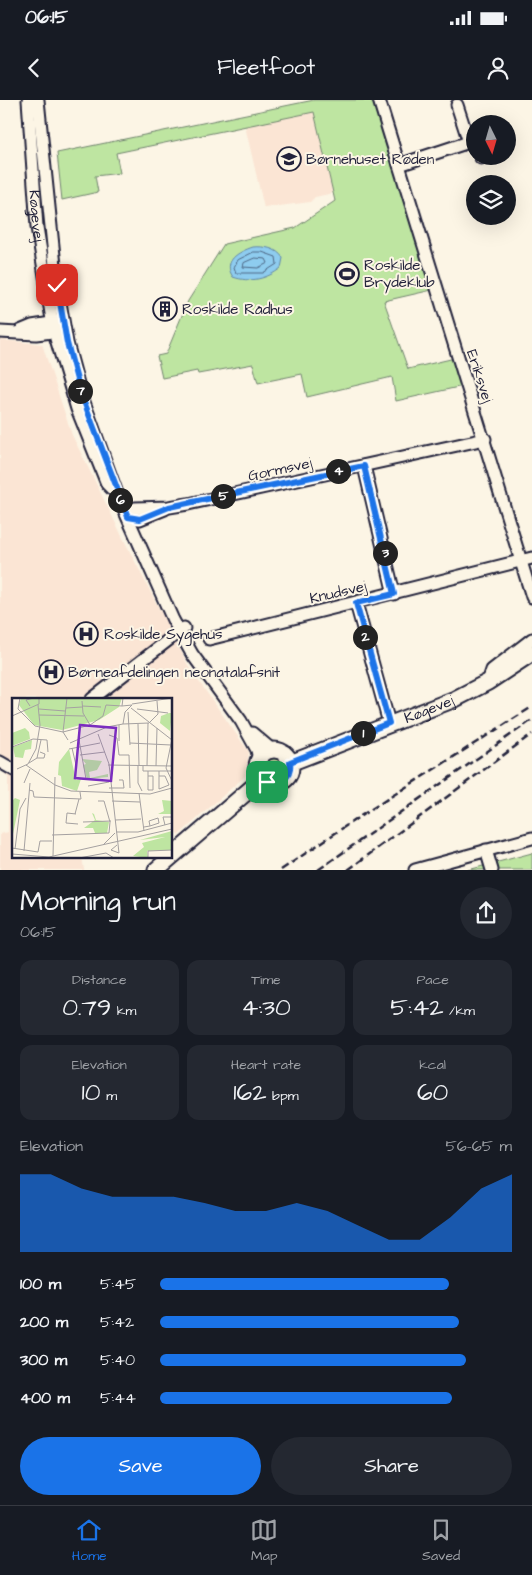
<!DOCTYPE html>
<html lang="en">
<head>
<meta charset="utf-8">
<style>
  body { margin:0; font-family:"Architects Daughter",sans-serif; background:#242831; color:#f1f3f6; height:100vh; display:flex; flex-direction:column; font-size:19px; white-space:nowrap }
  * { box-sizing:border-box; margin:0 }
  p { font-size:16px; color:#9ea1a6 }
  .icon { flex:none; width:28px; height:28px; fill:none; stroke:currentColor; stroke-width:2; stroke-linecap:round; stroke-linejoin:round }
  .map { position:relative; height:770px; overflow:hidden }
  .details { display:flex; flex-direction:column; background:#171b24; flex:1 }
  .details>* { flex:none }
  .needle { width:32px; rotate:175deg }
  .fabs { position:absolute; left:466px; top:15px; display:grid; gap:10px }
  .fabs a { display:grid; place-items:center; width:50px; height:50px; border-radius:50%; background:#171b24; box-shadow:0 5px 20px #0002; font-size:25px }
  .pin { position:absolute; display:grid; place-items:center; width:42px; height:42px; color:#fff; margin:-21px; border-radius:10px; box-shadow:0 2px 8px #0006 }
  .km { position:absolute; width:25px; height:25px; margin:-12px; border-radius:50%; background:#222; color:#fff; font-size:14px; line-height:25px; text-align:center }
  .round { display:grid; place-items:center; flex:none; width:52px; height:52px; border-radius:26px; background:#242831 }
  .head { display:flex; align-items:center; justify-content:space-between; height:85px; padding:0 20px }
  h1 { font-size:28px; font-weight:600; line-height:38px }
  .metrics { display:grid; grid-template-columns:repeat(3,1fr); gap:8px; height:85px; padding:5px 20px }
  .metrics div { display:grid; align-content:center; border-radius:12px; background:#242831; text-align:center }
  .metrics b { font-size:25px; font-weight:600 }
  .metrics small { font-size:14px; font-weight:400 }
  .metrics p { font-size:14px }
  .chart { height:140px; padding:10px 20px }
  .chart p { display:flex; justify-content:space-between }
  .chart svg { width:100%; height:90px; margin-top:5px; fill:#1a73e8; opacity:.7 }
  .button { display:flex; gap:10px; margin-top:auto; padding:10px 20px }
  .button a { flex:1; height:58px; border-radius:30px; background:#1a73e8; color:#fff; font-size:20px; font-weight:600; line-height:58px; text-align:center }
  .button a+a { background:#242831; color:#f1f3f6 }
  ul { padding:0 20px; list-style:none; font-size:16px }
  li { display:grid; grid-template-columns:80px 60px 1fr; align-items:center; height:38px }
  li i { height:12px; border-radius:6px; background:#1a73e8 }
  .status { display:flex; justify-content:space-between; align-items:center; height:35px; padding:0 25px; background:#171b24; direction:ltr }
  .status svg { height:14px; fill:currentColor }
  header { display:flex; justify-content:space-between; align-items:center; height:65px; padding:0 20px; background:#171b24; font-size:22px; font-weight:600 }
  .dock { display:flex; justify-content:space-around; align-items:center; height:70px; border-top:1px solid #363941; background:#171b24; font-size:14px; color:#9ea1a6 }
  .dock a { display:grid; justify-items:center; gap:2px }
  .dock .on { color:#1a73e8 }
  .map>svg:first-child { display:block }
</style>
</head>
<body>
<div class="status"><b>06:15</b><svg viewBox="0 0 49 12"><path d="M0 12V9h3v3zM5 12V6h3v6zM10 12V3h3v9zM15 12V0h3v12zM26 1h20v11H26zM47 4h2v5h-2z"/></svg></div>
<header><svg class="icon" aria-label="back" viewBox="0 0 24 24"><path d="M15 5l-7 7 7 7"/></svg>Fleetfoot<svg class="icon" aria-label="person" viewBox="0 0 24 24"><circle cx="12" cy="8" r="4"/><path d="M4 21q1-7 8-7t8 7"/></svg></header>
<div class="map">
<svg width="532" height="770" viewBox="0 0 532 770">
  <rect width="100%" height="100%" fill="#fcf5e5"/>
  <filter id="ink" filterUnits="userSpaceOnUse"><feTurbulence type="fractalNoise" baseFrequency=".02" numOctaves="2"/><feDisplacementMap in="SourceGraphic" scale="10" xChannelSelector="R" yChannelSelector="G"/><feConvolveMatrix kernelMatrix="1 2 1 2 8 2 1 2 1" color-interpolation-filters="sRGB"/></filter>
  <g filter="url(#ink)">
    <path fill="#fbe5d4" d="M314,12L333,93L315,97L310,102L264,108L245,26Z
      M0,240L42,244L72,335L126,444L190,569L249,652L245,676L179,735L171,728V599H14V756H82L84,770H0V734L8,732V677L0,669Z"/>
    <path fill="#bee5a1" stroke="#70846e" d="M314,0H374L432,190L384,201L408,269L455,258L463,286L396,301L392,277L307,297L302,274L258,283L253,264L198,274L197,271L162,278L157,256L166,254L188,201L224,144L295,128L335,101L314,12L116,53L120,73L95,76L98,92L62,100L57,53Z
      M263 667a11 11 0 1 1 22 0a11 11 0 1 1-22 0Z
      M532,753V770H468Z"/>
    <path fill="#8eccef" stroke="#6388a7" d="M253,147C264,146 277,148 283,158L281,168C267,179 250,183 233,177C222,161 238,152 253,147Z"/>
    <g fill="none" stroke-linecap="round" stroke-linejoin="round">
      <path stroke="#4d6683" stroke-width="1" d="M254,152H262L276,157L277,164L263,173H236L234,167L238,160Z
        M255,158L266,159L268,163L258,168L243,167L244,163Z"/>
      <g stroke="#22223b" stroke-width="15">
        <g id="minor">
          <path id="s1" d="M28,0L37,127L54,232L77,309L107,384L118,395"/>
          <path d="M38,0L57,185L67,243L80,291L118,396L173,520L192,554L241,621L257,650L259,660"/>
          <path d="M379,0L532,497"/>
          <path d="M481,56V58"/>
          <path d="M399,65L469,42L457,5"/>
          <path d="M20,231L32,226L58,222"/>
          <path d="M0,232L36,234L60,231"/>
          <path d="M364,366L394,494"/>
          <path d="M128,417L135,408L169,407L188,404L485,339"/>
          <path d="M128,417L140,419L165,409"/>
          <path d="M356,503L389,623"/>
          <path d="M209,539L532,458"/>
          <path d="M488,582L492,570L532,539"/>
          <path d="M92,599L184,528"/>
          <path d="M252,633L272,650"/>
          <path d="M0,662L14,670"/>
          <path d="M486,750L492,770"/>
          <path d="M415,770L532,738"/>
        </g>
      </g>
      <g stroke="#22223b" stroke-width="19">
        <g id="major">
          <circle cx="274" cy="667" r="17"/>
          <path id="s2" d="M290,663L455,599L488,582L532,553"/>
          <path d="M156,770L262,679"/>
        </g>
      </g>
      <use href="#minor" stroke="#fcf5e5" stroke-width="11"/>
      <use href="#major" stroke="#fcf5e5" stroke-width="15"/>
      <path stroke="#22223b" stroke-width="2.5" stroke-dasharray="8 4" stroke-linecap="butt" d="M281,770L359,717L532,607
        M318,770L532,620
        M348,770L532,634"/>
    </g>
  </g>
  <g fill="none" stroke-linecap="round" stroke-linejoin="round" filter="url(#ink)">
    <g stroke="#fff" stroke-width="10">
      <path id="route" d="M57,185L67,243L80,291L128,417L140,419L169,407L364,366L394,494L356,503L389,623L290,662C292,677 281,686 267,682"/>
    </g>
    <use href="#route" stroke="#1a73e8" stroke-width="6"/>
  </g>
  <defs>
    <g id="school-ring" transform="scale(1.25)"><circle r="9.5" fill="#fcf5e5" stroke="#22223b" stroke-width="1.5"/><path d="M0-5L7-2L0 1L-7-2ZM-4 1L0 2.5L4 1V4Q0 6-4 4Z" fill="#22223b"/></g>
    <g id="stadium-ring" transform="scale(1.25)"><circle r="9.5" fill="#fcf5e5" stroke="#22223b" stroke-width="1.5"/><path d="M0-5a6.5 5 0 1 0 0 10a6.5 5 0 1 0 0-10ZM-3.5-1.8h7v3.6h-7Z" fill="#22223b"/></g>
    <g id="building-ring" transform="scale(1.25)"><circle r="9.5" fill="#fcf5e5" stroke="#22223b" stroke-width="1.5"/><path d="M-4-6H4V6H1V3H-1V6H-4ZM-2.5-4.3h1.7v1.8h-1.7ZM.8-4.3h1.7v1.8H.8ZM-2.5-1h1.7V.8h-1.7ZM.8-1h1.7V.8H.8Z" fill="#22223b"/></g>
    <g id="hospital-ring" transform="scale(1.25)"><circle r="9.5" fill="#fcf5e5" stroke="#22223b" stroke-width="1.5"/><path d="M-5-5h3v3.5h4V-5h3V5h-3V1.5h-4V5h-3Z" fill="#22223b"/></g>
  </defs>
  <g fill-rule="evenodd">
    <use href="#school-ring" x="289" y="59"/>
    <use href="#stadium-ring" x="347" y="174"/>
    <use href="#building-ring" x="165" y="209"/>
    <use href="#hospital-ring" x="86" y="534"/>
    <use href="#hospital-ring" x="51" y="572"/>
  </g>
  <g text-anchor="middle" stroke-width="4" stroke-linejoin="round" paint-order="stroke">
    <g font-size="15" fill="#22223b" stroke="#fcf5e5" text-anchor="start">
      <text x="306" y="64">Børnehuset Røden</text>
      <text x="364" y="170">Roskilde<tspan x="364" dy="17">Brydeklub</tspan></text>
      <text x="182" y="214">Roskilde Rådhus</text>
      <text x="104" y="539">Roskilde Sygehus</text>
      <text x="68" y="577">Børneafdelingen neonatalafsnit</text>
    </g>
    <g font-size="15" fill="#22223b" stroke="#fcf5e5">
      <text dy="5" stroke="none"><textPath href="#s1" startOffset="116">Køgevej</textPath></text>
      <text transform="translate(480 276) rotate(72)" y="5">Eriksvej</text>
      <text transform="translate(280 369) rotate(-12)" y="5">Gormsvej</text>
      <text transform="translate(338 492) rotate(-13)" y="5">Knudsvej</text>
      <text dy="5" stroke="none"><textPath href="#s2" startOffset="149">Køgevej</textPath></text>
    </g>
  </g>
  <g transform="translate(12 598)">
    <rect width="160" height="160" fill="#fcf5e5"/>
    <path d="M9,0H110L107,9L87,22L50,32L22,27L7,7ZM157,15H160L158,33L148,25L149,18ZM13,30L17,34L18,41L0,48V35ZM20,42L19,51L13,52L11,60L3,59L1,49ZM57,51L64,82L69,81L65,93L50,88L49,78L46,77L47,64ZM70,61L90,63L85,72L77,74L78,80L96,76V79L75,81L71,67L74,66ZM3,100L8,102L0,141V103ZM150,102L160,103V116H146L152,113ZM80,115L82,116L84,122L97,124L95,135H83L81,130H72L83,122ZM160,133V152L135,153L136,160L121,158L132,149L130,145L153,139L128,142Z" fill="#bee5a1"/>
    <path fill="none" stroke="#a5a1a1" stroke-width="1" d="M8,0L6,11L23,28L51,34L56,42M55,0L51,34L78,27L91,18L94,7L110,8M70,3L71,15L78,27M120,6L160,0M18,8L14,2L22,0M70,8L89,9M54,10L70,9M119,10L160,42M27,11L53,13M125,11L156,15M116,14L118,47M27,17L72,18M0,18L27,6V0M111,26L137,25L146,16L145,3M126,26L127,67M107,27V43M86,36L97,66L107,155M97,37L105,40L107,57H117L118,90M160,41L154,70L160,83M67,42L74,81M58,45L95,29L111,26L113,14L120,7L110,8L111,0M118,45L159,47M0,49L21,41L35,42L36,54M60,50L64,67M57,51L88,45M68,57L93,54M25,60H32L33,56L28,54M17,65L25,60L29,42M14,67L43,87L59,93L138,96L160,90M96,67L160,68M126,67V85L130,93M131,68V73H160M135,68L136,25M144,68L145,30M5,71L16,66L24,51L28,27L26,7M136,78H141V92H136V73M147,78H153L157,87L147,91V73M12,85L18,71M76,88L97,84M97,90H112L111,82H107M17,92L21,93L22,99L69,101L68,94M127,95L132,133M100,103L128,104M63,116L67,101M64,116L55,115L54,125L66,126M103,122L129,121M71,124L99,123M153,127L151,119H160M132,129L138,128L147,125L146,120L137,123L138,128M104,134H126L160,125M40,137L97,135L98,124L92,103H86M91,147L103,135M105,147L99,152L107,155M0,150L26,154L28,143H40M3,151L8,111L14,100M12,153L18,85M0,156L37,159L160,131M41,158L43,79M67,160L94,155L102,160M136,160V153L160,152"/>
    <path fill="#7b2cbf" fill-opacity="0.15" stroke="#7b2cbf" stroke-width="2.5" d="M68,27L104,30L99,83L63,80Z"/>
    <rect width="160" height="160" fill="none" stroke="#22223b" stroke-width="2.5"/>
  </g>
</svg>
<div class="fabs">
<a><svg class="needle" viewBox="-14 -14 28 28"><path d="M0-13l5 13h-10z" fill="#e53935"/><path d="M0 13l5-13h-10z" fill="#9ea1a6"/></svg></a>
<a><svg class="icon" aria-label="layers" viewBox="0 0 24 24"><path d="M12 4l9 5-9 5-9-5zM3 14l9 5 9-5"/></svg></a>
</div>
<div class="pin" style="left:267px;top:682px;background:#1e9e55"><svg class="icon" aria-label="arrive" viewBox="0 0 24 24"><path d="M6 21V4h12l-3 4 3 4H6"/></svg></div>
<div class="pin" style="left:57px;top:185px;background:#d93025"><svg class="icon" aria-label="check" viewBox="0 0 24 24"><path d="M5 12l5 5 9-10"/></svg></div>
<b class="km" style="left:363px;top:633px">1</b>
<b class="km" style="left:365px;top:537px">2</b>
<b class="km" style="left:385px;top:453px">3</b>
<b class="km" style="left:338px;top:371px">4</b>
<b class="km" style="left:223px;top:396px">5</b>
<b class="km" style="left:120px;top:400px">6</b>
<b class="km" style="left:80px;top:291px">7</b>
</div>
<section class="details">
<div class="head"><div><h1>Morning run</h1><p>06:15</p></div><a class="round"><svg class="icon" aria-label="share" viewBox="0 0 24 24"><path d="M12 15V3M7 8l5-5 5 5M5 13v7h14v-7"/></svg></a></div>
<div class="metrics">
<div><p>Distance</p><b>0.79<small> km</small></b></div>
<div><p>Time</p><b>4:30</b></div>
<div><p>Pace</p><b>5:42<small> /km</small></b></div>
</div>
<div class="metrics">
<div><p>Elevation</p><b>10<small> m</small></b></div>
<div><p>Heart rate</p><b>162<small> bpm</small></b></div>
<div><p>kcal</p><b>60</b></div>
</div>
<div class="chart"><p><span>Elevation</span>56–65 m</p>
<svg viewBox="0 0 160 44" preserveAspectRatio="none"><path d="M0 44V6L10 6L20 13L30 17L40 17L50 17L60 20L70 24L80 24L90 20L100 24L110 31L120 38L130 38L140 27L150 13L160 6V44z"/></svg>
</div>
<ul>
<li><b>100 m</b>5:45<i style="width:82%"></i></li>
<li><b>200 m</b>5:42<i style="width:85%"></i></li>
<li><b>300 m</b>5:40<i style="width:87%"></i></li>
<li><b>400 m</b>5:44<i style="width:83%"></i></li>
</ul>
<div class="button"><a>Save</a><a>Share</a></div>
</section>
<nav class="dock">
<a class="on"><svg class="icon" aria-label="home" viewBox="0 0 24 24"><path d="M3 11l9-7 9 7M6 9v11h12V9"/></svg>Home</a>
<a><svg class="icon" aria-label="map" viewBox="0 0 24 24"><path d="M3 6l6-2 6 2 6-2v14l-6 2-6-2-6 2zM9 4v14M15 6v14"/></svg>Map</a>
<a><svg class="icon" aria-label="saved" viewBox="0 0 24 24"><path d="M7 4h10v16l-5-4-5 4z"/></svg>Saved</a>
</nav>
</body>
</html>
